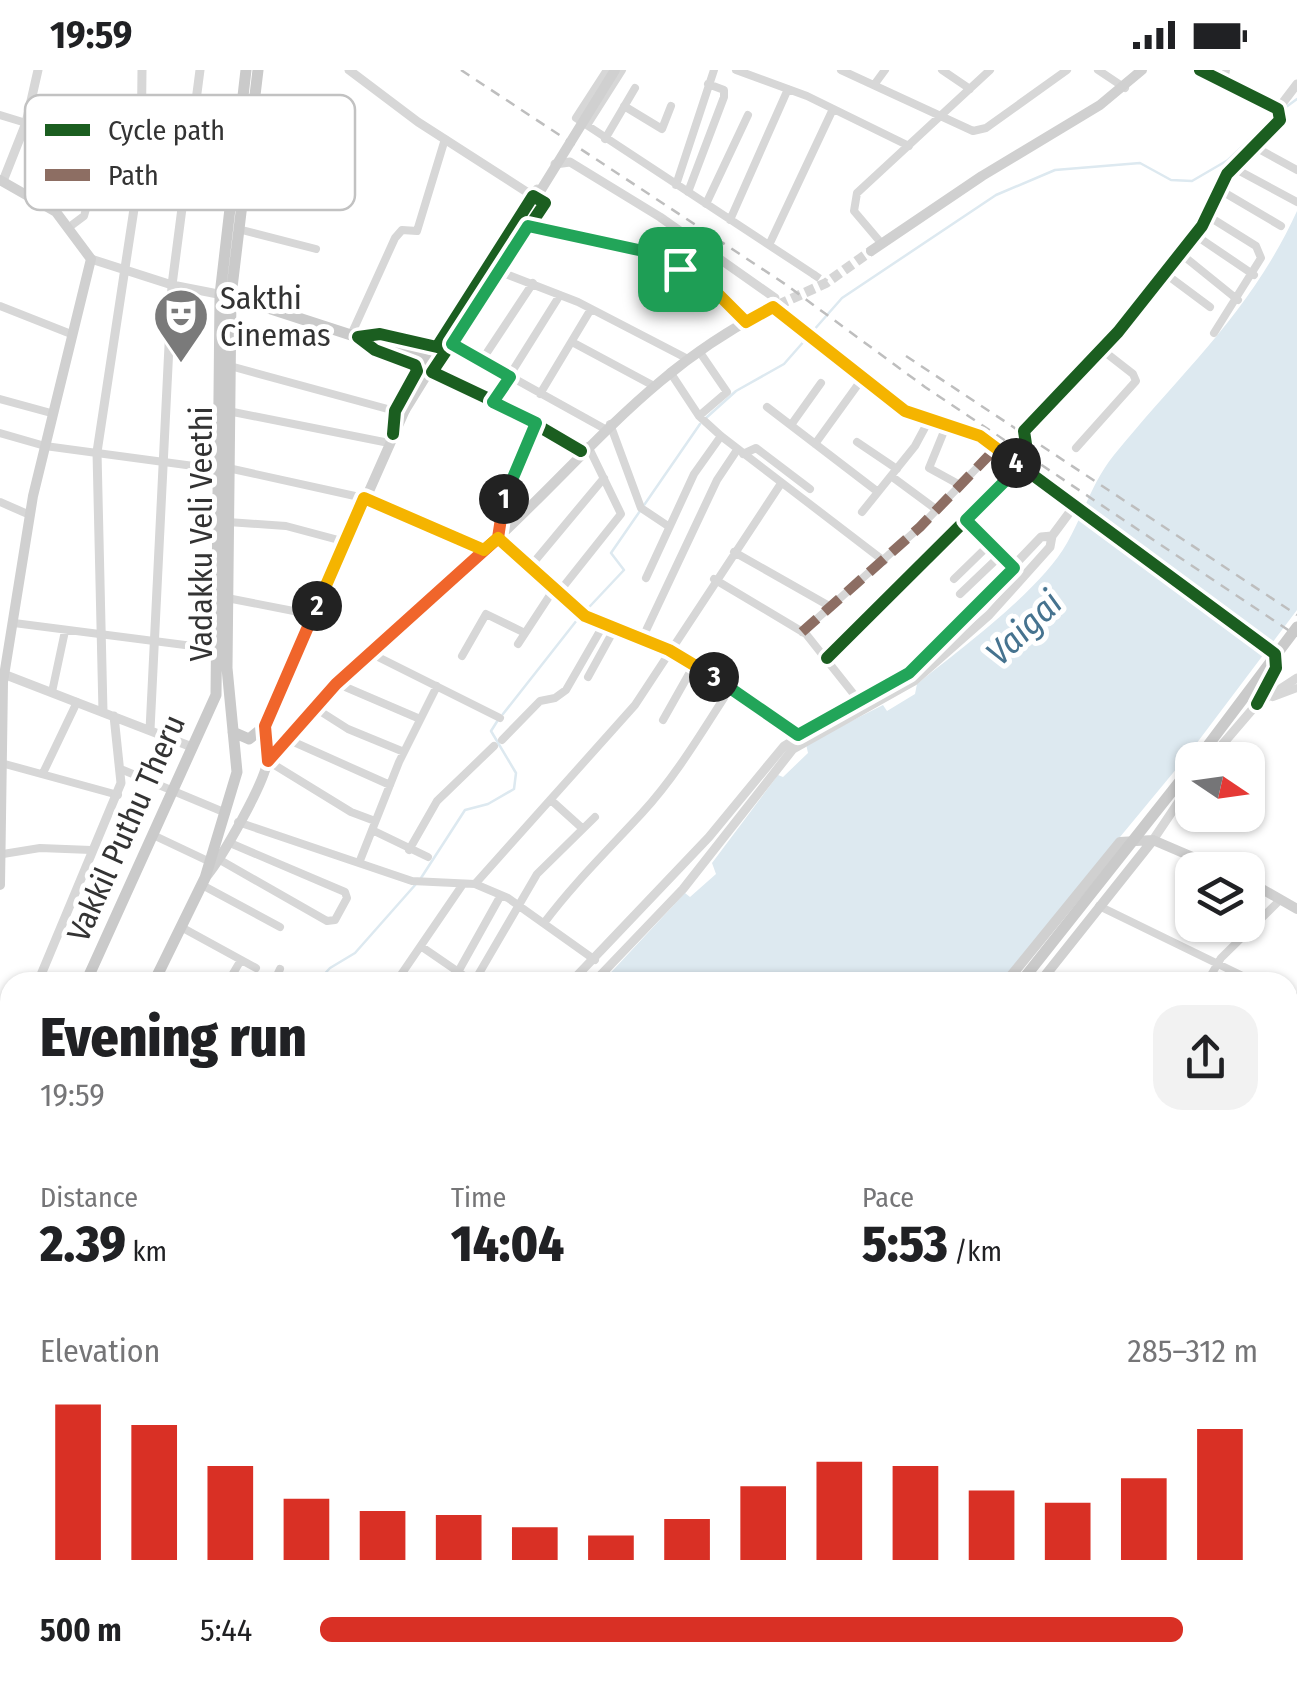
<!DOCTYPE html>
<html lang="en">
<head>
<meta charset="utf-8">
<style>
  body { margin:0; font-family:"Fira Sans Condensed",sans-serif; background:#f2f2f2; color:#202124; height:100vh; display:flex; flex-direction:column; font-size:38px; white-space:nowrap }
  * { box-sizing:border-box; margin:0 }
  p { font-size:32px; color:#757577 }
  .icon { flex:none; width:55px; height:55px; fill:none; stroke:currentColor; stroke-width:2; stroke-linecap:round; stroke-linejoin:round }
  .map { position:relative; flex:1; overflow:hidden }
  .panel { position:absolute; left:0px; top:902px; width:1298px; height:718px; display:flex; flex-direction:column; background:#fff; border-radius:30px 30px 0 0; box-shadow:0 2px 8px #0004 }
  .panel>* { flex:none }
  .needle { width:65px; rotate:103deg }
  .controls { position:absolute; left:1175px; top:672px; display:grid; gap:20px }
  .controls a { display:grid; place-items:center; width:90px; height:90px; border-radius:20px; background:#fff; box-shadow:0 2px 8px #0004; font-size:50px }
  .pin { position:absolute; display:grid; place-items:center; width:85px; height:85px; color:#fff; margin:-42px; border-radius:20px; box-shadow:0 5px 15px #0006 }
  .km { position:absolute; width:50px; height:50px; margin:-25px; border-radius:50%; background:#222; color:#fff; font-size:28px; line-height:50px; text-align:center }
  .round { display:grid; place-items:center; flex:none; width:105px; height:105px; border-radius:30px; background:#f2f2f2 }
  .overview { display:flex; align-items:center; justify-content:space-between; height:170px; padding:0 40px }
  h1 { font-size:55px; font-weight:800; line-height:75px }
  .metrics { display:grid; grid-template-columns:repeat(3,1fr); gap:15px; height:170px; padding:10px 40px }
  .metrics div { display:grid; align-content:center }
  .metrics b { font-size:50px; font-weight:800 }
  .metrics small { font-size:28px; font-weight:400 }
  .metrics p { font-size:28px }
  .chart { height:280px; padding:20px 40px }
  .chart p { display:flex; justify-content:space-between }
  .chart svg { width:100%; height:180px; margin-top:10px; stroke:#d93025; stroke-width:6 }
  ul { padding:0 40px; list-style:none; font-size:32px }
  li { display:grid; grid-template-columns:160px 120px 1fr; align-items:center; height:75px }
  li i { height:25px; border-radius:12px; background:#d93025 }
  .status { display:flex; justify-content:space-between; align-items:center; height:70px; padding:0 50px; background:#fff; direction:ltr }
  .status svg { height:28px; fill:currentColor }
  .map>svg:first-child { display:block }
</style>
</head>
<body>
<div class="status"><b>19:59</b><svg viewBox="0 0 49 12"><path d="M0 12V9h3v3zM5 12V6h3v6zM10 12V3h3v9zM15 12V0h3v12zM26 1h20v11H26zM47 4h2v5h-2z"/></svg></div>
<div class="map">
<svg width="1297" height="1619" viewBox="0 0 1297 1619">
  <rect width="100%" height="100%" fill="#fff"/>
  <path fill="#dde9f0" d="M1297,141V540L1187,686L1000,912H602L685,823L690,827L716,804L712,793L778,705L783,707L808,683L806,674L883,635L887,641L915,624L917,614C960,579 1041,520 1067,473C1084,443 1092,412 1114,385C1182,301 1251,242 1297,141Z
    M10,1440V1610H161L142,1619H0V1452Z"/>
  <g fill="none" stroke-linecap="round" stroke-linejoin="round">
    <path stroke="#dde9f0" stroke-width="2.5" d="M1282,40L1297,29
      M706,348L736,321L784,294L842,228L996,125L1055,100L1140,93L1171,110L1192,111L1228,90L1276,45
      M503,644L577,550L624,500L611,483L700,354
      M421,808L465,740L488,734L514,719L516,703L491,661L498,650
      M317,912L330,898L355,883L416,814
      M0,1332L10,1325"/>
    <path stroke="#dde9f0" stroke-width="8" d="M0,1412L10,1401"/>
    <path stroke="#d6d6d6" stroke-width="8" stroke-dasharray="8 4" stroke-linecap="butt" d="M813,204L826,213"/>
    <path stroke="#d6d6d6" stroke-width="10" stroke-dasharray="10 5" stroke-linecap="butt" d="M778,235L826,213L871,181"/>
    <path stroke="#d7d7d7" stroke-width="8" d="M607,0L576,48L813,204
      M736,0L807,26L909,76
      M841,0L973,61L986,58L1067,0
      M942,0L970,19
      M1098,0L1125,18
      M1224,11L1226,0
      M874,15L885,0
      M624,36L662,59L671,36
      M0,45L26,53
      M587,55L622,0
      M605,69L635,18
      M1255,77L1297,100
      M1232,97L1297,132
      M676,115L714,0
      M1220,120L1281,156
      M688,122L724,27V20L708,14
      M706,134L748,45
      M1208,146L1256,176L1261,188L1214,263
      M730,150L788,19
      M528,156C603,169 700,182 746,253
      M68,158L84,146L97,101
      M238,159L316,179
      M1195,165L1254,205
      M882,174L854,141L857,123L990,0
      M769,175L833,39
      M1181,184L1238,230
      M498,201L578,232L686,288
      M1163,202L1210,237
      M0,236L71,264
      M458,264L545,133L533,126
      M351,265L395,168L402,160L417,161L445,69
      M363,266L380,264L437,277L488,197
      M365,272L415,295L417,301L395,341L394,360
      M572,272L654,316
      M452,274L605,359
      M482,290L533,213
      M230,296L395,341
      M436,296L432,302L506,337L581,381
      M670,302L699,346L721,366L884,491
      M540,324L591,239
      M0,329L51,343
      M493,332L560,225
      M767,337L878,422
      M228,341L389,373
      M699,346L727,322L699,281
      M536,353L504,430L498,468L585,546L669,581L740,622L798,665
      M610,354L641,438L668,456
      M947,354L929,398L960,415
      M791,355L821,313
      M0,363L45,376L216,399
      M857,372L897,399
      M815,374L862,309
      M1076,378L1136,311L1133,304L1101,279
      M743,384L756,378L810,419
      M228,398L364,428L484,481
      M891,406L937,440
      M0,432L30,445
      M862,442L915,376L929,350
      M966,450L1014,498
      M228,452L286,456L346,472
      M734,482L831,537
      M529,498L604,408
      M646,508L694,404L721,366
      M714,509L806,564L860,632
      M954,509L990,474
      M559,522L621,444L588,376
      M960,524L1001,485
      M227,528L314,545
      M14,553L216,579
      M802,562L920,457L996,378
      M642,569L717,410L737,380
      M518,574L554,519
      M372,584L500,648
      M462,586L486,544L525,563
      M827,588L1020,396L1027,381L1024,361L1118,262L1202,156L1227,104L1280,50L1278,39
      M588,607L615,558
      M336,613L420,649
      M52,622L65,561
      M1273,627L1297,618
      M315,638L348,659L404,682
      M663,650L694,595
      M287,669L390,715
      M502,670L540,631L555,628L566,620L604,554
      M268,691L351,742L375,751
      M1,693L118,725
      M123,700L226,743
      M44,701L77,632
      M552,731L582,758
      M238,752L412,811L475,814L508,828L595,890
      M372,760L428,787
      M153,765L208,791
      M409,780L437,731L494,676
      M3,784L40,778L91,780
      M220,790L327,851L335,850L347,828L345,822L230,773
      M359,793L399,692L437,616
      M475,814L635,635L780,415
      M202,815L280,857
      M1099,836L1255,912
      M544,853C574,813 608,780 642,743C677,705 703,660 731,617
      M181,857L256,898
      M422,877L473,912
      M458,902L501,825
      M1045,906L1056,912
      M208,912L211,908
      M228,912L241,890
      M274,912L280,899
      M396,912L463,814
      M474,912L537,804L595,747
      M1207,912L1221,888L1278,832
      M1288,924L1297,927
      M1288,957L1297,959
      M0,975L10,974
      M1288,989L1297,991
      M1288,1052L1297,1054
      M1288,1121L1297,1123
      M1288,1170L1297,1172
      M1288,1205L1297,1207
      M1288,1249L1297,1251
      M0,1259L10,1268
      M1288,1282L1297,1283
      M1288,1312L1297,1314
      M1288,1349L1297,1351
      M1288,1386L1297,1388
      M1288,1432L1297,1433
      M1288,1479L1297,1481
      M1288,1555L1293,1524
      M1288,1591L1296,1598L1291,1619
      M379,1610L384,1619
      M642,1610L668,1619
      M975,1610L1004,1619
      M789,1619L793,1610
      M857,1619L860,1610
      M894,1619L897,1610
      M924,1619L927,1610
      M955,1619L958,1610
      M1015,1619L1019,1610
      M1052,1619L1054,1610
      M1091,1619L1093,1610"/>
    <path stroke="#d7d7d7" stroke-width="9" d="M349,0L418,52L533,126L537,119
      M1200,0L1278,39L1297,14
      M555,94L570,92L660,147L775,228
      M3,111L26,53L38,0
      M91,189L172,215L223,225
      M773,237L905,341L980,366L1275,584L1276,598L1257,634
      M6,605L192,677
      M103,642L97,382L141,93L142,0
      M150,660L172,215L200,0
      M1209,690L1257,634L1297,608
      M1153,770L1192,712
      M38,912L121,713L114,646
      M571,912L709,767L784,676L920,594L1041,467L1052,466
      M594,912L683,819L793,679L914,611L989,545L1050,477L1052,466L1075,435
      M1288,1043L1297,1009
      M386,1610L391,1619
      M1117,1619L1120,1610"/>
    <path stroke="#d0d0d0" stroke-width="10" d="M0,110L56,142L91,189L33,426L3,612L0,815
      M871,181L982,106L1100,35L1142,0
      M268,691C338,607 424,538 503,463C595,376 659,292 778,235
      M205,808C222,788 266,711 268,688C269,677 266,666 265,656L405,340
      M1248,811L1297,839
      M1006,912L1120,772L1153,770L1223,800
      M1040,912L1153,770
      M0,961L10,965"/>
    <path stroke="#cacaca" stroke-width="11" d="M231,226L434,292
      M233,662L249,669L265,656
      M86,912L216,625L220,225L246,0
      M154,912L205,808L237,702L227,598L231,226L258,0
      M0,1104L10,1082
      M0,1115L10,1120
      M0,1426L10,1414
      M0,1444L10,1433
      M222,1610L230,1617L246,1610
      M153,1619L173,1610
      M170,1619L191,1610
      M625,1619L631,1610"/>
    <path stroke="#c7c7c7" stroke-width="12" d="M0,1195L10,1181
      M0,1274L10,1284
      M356,1610L364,1619
      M613,1610L616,1619"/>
    <path stroke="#bebebe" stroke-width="2.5" stroke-dasharray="10 8" stroke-linecap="butt" d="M461,0L785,214L925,317L1297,566
      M906,286L1297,545"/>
    <path stroke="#d0d0d0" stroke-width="10" d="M405,340L615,0"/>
    <path stroke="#cacaca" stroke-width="11" d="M1197,690L1297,557
      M1021,912L1192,696"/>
    <path stroke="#8d6e63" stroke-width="10" stroke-dasharray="20 10" stroke-linecap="butt" d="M802,562L920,457L996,378
      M0,975L10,974"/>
    <g stroke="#fff" stroke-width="19">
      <path id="cycleway" d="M773,237L905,341L980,366L1275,584L1276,598L1257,634
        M393,364L395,341L417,301L415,295L375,280L358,267L380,264L437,277L533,126L545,133L432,302L506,337L581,381
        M827,588L1020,396L1027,381L1024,361L1118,262L1202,156L1227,104L1280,50L1278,39L1200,0"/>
    </g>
    <use href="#cycleway" stroke="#1b5e20" stroke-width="12"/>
  </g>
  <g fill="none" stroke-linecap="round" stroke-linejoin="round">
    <g stroke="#fff" stroke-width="20">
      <path id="split-1" d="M504,429L536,353L493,332L510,307L452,274L528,156L648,182L680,199"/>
    </g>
    <g stroke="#fff" stroke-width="20">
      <path id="split-2" d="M317,536L265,656L268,691L336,614L498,468L504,429"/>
    </g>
    <g stroke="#fff" stroke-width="20">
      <path id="split-3" d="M317,536L364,428L484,480L498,468L585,546L669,580L714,607"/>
    </g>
    <g stroke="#fff" stroke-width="20">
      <path id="split-4" d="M714,607L798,665L909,603L1014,498L966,450L1020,396L1016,393"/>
    </g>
    <g stroke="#fff" stroke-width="20">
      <path id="split-5" d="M680,199L718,224L746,252L773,237L905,341L980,366L1016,393"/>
    </g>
    <use href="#split-1" stroke="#22a559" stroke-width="12"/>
    <use href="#split-2" stroke="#f0652b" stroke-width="12"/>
    <use href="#split-3" stroke="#f5b400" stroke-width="12"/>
    <use href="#split-4" stroke="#22a559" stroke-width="12"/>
    <use href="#split-5" stroke="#f5b400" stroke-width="12"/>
  </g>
  <defs>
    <g id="theatre-pin" transform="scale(2.875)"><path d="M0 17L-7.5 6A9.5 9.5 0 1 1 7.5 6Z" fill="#7a7a7a" stroke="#fff"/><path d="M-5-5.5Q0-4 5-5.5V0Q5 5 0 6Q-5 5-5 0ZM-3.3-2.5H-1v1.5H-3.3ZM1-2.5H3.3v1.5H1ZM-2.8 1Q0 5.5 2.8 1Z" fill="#fff"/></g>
  </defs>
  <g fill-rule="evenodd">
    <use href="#theatre-pin" x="181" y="246"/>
  </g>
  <g text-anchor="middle" stroke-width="10" stroke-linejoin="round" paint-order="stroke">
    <g font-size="32" fill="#333" stroke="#fff" text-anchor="start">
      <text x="220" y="239">Sakthi<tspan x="220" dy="37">Cinemas</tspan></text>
    </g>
    <g font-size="32" fill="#333" stroke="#fff">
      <text transform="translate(201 464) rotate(-90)" y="11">Vadakku Veli Veethi</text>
      <text transform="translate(126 758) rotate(-66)" y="11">Vakkil Puthu Theru</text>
    </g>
    <g font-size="35" font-style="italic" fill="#46738f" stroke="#fff">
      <text transform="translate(1024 558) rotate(-44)" y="12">Vaigai</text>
    </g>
  </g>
  <rect x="25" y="25" width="330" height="115" rx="15" fill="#fff" stroke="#c2c2c2" stroke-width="2.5"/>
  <rect x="45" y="54" width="45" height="12" fill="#1b5e20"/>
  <rect x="45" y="99" width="45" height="12" fill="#8d6e63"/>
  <g font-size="28" fill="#333">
    <text x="108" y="70">Cycle path</text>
    <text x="108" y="115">Path</text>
  </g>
</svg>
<div class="controls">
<a><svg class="needle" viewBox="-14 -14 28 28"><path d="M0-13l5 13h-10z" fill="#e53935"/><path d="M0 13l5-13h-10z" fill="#757577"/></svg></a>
<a><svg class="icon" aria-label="layers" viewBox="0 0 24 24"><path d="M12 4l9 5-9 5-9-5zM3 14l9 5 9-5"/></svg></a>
</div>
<div class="pin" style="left:680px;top:199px;background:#1e9e55"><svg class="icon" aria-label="arrive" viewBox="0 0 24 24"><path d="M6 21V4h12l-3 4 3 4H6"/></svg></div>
<b class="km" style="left:504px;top:429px">1</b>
<b class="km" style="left:317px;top:536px">2</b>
<b class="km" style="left:714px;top:607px">3</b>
<b class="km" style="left:1016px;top:393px">4</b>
<section class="panel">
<div class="overview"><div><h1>Evening run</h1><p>19:59</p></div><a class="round"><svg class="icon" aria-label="share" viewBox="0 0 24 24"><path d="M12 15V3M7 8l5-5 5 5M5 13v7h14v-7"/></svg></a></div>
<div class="metrics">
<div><p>Distance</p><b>2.39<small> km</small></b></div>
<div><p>Time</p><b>14:04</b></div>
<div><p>Pace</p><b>5:53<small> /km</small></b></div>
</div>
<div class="chart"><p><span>Elevation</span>285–312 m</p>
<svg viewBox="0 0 160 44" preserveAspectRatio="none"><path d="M5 44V6M15 44V11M25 44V21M35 44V29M45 44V32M55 44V33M65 44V36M75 44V38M85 44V34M95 44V26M105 44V20M115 44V21M125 44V27M135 44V30M145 44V24M155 44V12"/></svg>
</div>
<ul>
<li><b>500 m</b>5:44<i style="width:92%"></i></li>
</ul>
</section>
</div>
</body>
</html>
